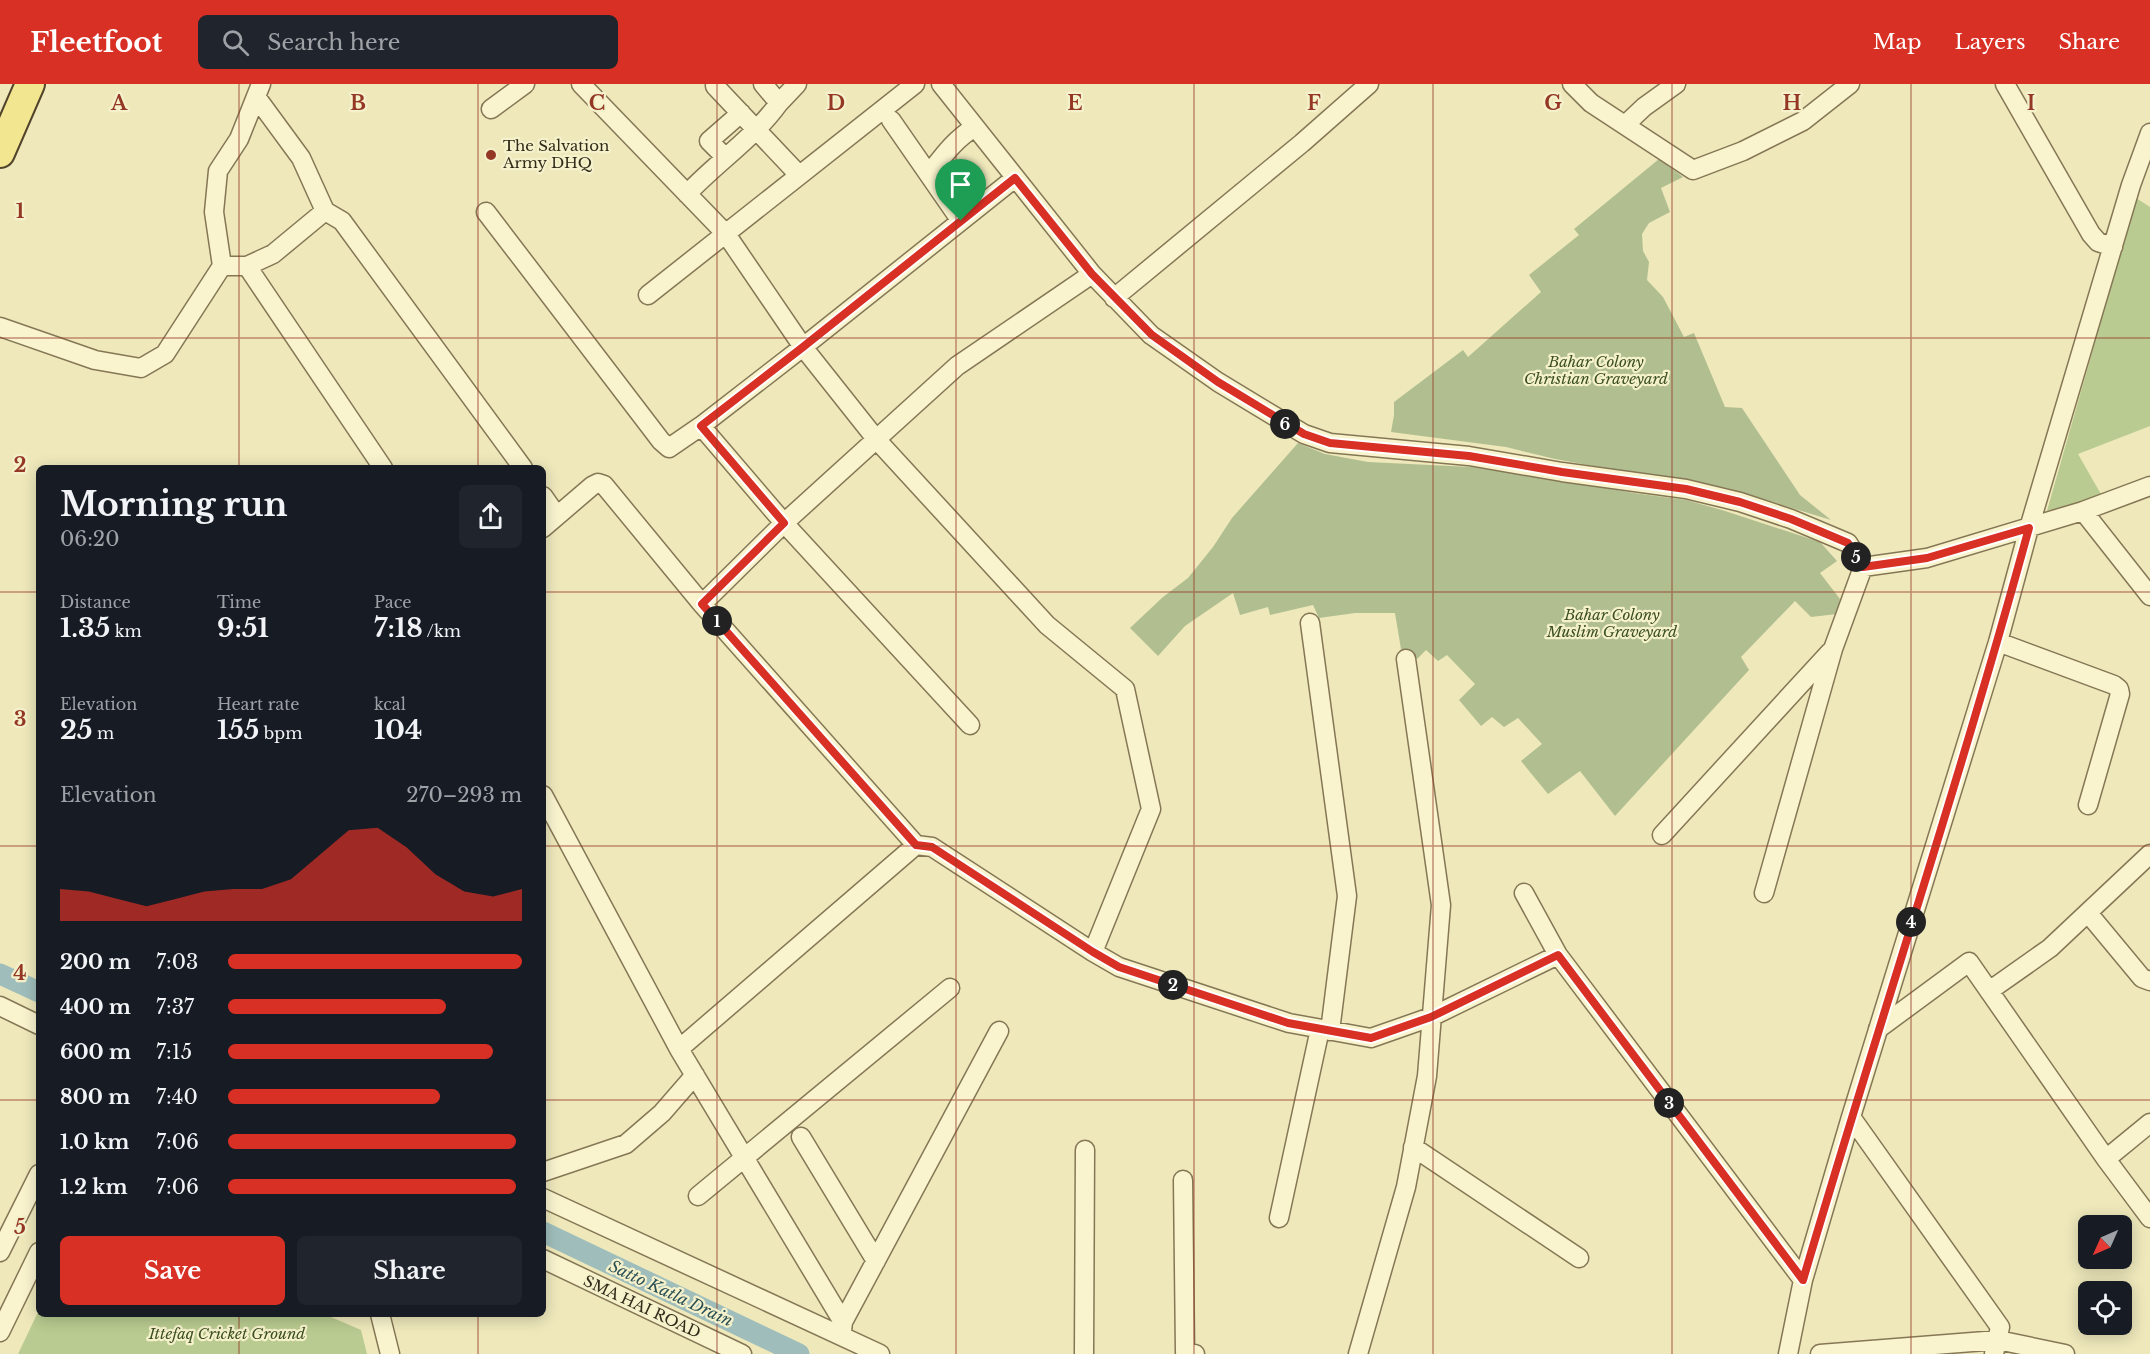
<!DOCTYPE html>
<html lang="en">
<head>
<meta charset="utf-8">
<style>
  body { margin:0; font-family:"Libre Baskerville",serif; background:#20242c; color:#f1f3f6; height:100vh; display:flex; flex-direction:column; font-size:22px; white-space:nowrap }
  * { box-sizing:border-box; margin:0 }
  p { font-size:20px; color:#9ea1a6 }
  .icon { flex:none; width:33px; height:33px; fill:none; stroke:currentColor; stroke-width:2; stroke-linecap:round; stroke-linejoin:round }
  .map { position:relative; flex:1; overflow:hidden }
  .side { position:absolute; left:36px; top:381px; width:510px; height:852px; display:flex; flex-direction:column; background:#171b24; border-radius:9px; box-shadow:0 3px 15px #0003 }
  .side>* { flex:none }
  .needle { width:39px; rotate:225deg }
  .controls { position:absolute; left:2078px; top:1131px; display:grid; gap:12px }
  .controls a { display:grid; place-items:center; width:54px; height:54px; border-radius:9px; background:#171b24; box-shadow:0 3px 15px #0003; font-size:30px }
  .pin { position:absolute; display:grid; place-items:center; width:51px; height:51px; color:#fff; margin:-62px -26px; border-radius:50% 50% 50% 0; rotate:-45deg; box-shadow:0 0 6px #0007 }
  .pin .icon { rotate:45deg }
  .km { position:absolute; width:30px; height:30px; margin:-15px; border-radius:50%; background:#222; color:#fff; font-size:16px; line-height:30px; text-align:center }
  .round { display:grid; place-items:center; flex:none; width:63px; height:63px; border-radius:9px; background:#20242c }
  .overview { display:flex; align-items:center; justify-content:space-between; height:102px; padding:0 24px }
  h1 { font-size:33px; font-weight:800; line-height:45px }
  .stats { display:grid; grid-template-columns:repeat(3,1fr); gap:9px; height:102px; padding:6px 24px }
  .stats div { display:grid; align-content:center }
  .stats b { font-size:26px; font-weight:800 }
  .stats small { font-size:16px; font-weight:400 }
  .stats p { font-size:16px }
  .chart { height:168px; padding:12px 24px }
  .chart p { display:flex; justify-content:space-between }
  .chart svg { width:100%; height:108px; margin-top:6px; fill:#d93025; opacity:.7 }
  .action { display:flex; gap:12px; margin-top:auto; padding:12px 24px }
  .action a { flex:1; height:69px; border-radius:9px; background:#d93025; color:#fff; font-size:24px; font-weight:800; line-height:69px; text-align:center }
  .action a+a { background:#20242c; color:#f1f3f6 }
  ul { padding:0 24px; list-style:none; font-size:20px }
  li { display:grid; grid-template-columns:96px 72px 1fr; align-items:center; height:45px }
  li i { height:15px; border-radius:8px; background:#d93025 }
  header { display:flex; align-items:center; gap:36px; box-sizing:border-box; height:84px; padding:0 30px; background:#d93025; color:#fff }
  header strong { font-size:28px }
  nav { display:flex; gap:33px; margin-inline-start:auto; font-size:21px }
  .search { width:420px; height:54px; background:#20242c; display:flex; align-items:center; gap:15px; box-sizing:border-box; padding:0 21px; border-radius:9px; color:#9ea1a6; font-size:22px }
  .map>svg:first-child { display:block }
</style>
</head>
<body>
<header>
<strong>Fleetfoot</strong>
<div class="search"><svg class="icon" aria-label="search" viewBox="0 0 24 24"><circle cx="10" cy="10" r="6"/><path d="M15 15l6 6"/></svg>Search here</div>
<nav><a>Map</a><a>Layers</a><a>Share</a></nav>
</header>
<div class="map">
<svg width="2150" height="1270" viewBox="0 0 2150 1270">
  <rect width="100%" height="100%" fill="#eee8bb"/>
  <path fill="#b9cb90" d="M2136,114L2150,123V342L2078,370L2102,412L2047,427Z
    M39,1226V1230H324L361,1246L367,1270H18Z"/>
  <path fill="#b1bf90" d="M1659,75L1683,93L1661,104L1670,128L1649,139L1642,150L1643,167L1649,178L1647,196L1663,213L1684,253L1694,249L1725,323L1742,324L1800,411L1831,436L1730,405L1690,396L1615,386L1555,375L1506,363L1391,348L1394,331V318L1463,266L1468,273L1541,208L1529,191L1579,151L1574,145Z
    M1298,359L1325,370L1368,378L1492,384L1634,409L1686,416L1722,426L1820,458L1837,477L1820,489L1840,515L1837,530L1811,533L1795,517L1741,573L1749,586L1615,732L1580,687L1548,710L1521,677L1542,660L1518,634L1504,643L1492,633L1481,642L1459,616L1475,600L1447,571L1438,577L1426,566L1417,575L1401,565L1395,529H1355L1319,534L1313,521L1270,531L1268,523L1240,531L1233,509L1185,542L1158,572L1130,544L1163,513L1188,494L1213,463L1232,434Z"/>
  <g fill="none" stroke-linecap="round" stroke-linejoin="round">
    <path stroke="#9fbebb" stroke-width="21" d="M0,890L39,908
      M543,1148L799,1270"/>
    <g stroke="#857755" stroke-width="21">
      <path id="minor" d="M581,0L726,150L803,263L876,355L1047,541L1125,605L1151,725L1093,868
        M763,0L779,19L797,0
        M941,0L1092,190L1151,251L1218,298L1304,350L1330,359L1469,372L1562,388L1686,405L1740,418L1791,435L1848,459L1863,483L1927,474L2083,427L2150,512
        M1572,0L1591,19L1693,86L1743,67L1803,37L1850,0
        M2005,0L2091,150L2098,158L2113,163
        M715,2L799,91
        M491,25L525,0
        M891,36L961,137
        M1625,41L1644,23L1676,0
        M725,73L709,57L741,29
        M929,90C943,72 955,55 975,43
        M687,110C716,79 754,54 779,19
        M325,127L342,137L523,384
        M486,128L661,357L669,364L701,342L803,263L1015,94
        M222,182H247L273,170L325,127L301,74L257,14
        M247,182L383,384
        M648,211L915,0
        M1114,214L1302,59L1369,0
        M0,243L95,276L141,284L165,270L222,182L214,128L218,87L239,55L261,0
        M701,342L784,439L970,641
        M543,412L557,432
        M2083,427L2150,402
        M543,444L592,402L598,399L604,401L702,520L916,761L932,763L1093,868L1119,883L1289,939L1371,954L1431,933L1558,871
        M702,520L784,439L957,282L1092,190
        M1310,539L1347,812L1330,947
        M1998,558L2114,601L2119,605L2120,610L2088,721
        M543,711L679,965L843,1238
        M1662,751L1830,568
        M1524,809L1558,871L1803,1196
        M1764,809L1833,565L1863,483
        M2088,829L2142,894L2150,897
        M1989,907L2050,864L2150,770
        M0,922L39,941
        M1878,945L1969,878L2106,1075L2150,1134
        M679,965L916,761
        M1851,1033L2000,1243L1994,1270
        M801,1053L876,1177
        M1413,1063L1579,1174
        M2106,1075L2150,1039
        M543,1088L626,1060L662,1029L695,991
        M1183,1096L1185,1268L1195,1270
        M698,1112L950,904
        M543,1114L880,1270
        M1279,1134L1320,945
        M0,1168L39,1090
        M543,1175L742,1270
        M380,1230L390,1270
        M842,1247L843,1238L999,947
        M0,1248L39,1168
        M1084,1270L1085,1066
        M1358,1270L1406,1103L1427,992L1441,821L1406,575
        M1788,1270L1803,1196L1851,1033L1998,558L2029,444L2131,101L2150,49
        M1820,1270L1998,1256L2065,1270"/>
    </g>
    <g stroke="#52442a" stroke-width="32">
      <path id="primary" d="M0,69L30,0"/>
    </g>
    <use href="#minor" stroke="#f9f4ce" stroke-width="18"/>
    <use href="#primary" stroke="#f3e691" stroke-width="28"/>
  </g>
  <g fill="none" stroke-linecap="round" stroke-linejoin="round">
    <g stroke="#fff" stroke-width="12">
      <path id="route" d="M1015,94L1092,190L1152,251L1218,298L1304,350L1330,359L1469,372L1562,388L1686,405L1740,418L1791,435L1848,459L1863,483L1927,474L2029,444C1960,696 1877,945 1803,1196L1558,871L1431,933L1371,954L1288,939L1119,883L1093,868L932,763L916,761L702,520L784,439L701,342L803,263Z"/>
    </g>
    <use href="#route" stroke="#d93025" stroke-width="8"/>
  </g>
  <path fill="none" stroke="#943825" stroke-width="1.5" stroke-opacity="0.55" d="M239,0V384M478,0V384M717,0V1270M956,0V1270M1194,0V1270M1433,0V1270M1672,0V1270M1911,0V1270M0,254H2150M0,508H39M543,508H2150M0,762H39M543,762H2150M0,1016H39M543,1016H2150M239,1230V1270M478,1230V1270"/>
  <circle fill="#943825" stroke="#f5f1cb" stroke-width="2" cx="491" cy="71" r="6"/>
  <g text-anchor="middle" stroke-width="4.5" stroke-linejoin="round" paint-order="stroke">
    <g font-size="15" fill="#332b1a" stroke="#f5f1cb" text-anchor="start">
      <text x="503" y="67">The Salvation<tspan x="503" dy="17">Army DHQ</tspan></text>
    </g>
    <g font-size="15" font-style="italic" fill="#3c5021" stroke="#f5f1cb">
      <text x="1596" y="283">Bahar Colony<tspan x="1596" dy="17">Christian Graveyard</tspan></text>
      <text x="1612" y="536">Bahar Colony<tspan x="1612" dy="17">Muslim Graveyard</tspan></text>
      <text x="227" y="1255">Ittefaq Cricket Ground</text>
    </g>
    <g font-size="15" fill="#332b1a" stroke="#f5f1cb">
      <text transform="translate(642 1223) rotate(25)" y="5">SMA HAI ROAD</text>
    </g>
    <g font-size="16" font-style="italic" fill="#294f54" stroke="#f5f1cb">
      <text transform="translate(671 1209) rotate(25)" y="6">Satto Katla Drain</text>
    </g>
  </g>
  <g font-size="20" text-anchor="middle" font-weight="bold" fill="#943825" stroke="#f5f1cb" stroke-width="4.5" stroke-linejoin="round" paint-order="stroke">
    <text x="119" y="26">A</text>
    <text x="358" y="26">B</text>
    <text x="597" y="26">C</text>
    <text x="836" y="26">D</text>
    <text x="1075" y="26">E</text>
    <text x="1314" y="26">F</text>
    <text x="1553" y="26">G</text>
    <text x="1792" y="26">H</text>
    <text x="2031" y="26">I</text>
    <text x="20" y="134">1</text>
    <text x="20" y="388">2</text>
    <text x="20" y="642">3</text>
    <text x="20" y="896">4</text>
    <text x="20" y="1150">5</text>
  </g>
</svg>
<div class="controls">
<a><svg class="needle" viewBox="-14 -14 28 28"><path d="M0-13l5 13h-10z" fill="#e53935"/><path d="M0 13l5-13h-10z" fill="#9ea1a6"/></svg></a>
<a><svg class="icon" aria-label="locate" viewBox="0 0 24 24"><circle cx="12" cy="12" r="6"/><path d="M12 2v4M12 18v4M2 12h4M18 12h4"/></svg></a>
</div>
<div class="pin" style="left:961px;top:137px;background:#1e9e55"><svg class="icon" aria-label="arrive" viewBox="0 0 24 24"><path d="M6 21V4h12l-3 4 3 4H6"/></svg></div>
<b class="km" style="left:717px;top:537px">1</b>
<b class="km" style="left:1173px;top:901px">2</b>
<b class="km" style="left:1669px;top:1019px">3</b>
<b class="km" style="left:1911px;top:838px">4</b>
<b class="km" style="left:1856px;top:473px">5</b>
<b class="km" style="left:1285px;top:340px">6</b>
<section class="side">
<div class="overview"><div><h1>Morning run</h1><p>06:20</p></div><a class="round"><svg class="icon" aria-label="share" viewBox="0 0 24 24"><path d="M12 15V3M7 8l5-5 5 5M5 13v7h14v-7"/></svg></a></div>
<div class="stats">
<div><p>Distance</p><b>1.35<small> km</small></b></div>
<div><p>Time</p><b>9:51</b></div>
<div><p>Pace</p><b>7:18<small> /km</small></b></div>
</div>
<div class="stats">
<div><p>Elevation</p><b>25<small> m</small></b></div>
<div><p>Heart rate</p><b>155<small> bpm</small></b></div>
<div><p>kcal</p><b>104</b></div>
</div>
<div class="chart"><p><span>Elevation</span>270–293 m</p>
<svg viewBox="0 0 160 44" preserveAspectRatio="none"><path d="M0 44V31L10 32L20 35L30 38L40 35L50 32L60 31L70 31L80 27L90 17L100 7L110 6L120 14L130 25L140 32L150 34L160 31V44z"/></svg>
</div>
<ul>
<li><b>200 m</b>7:03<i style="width:100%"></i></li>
<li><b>400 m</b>7:37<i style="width:74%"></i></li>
<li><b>600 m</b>7:15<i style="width:90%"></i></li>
<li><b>800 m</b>7:40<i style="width:72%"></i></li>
<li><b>1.0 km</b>7:06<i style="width:98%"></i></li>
<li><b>1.2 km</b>7:06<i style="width:98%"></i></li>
</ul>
<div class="action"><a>Save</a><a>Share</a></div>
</section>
</div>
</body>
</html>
